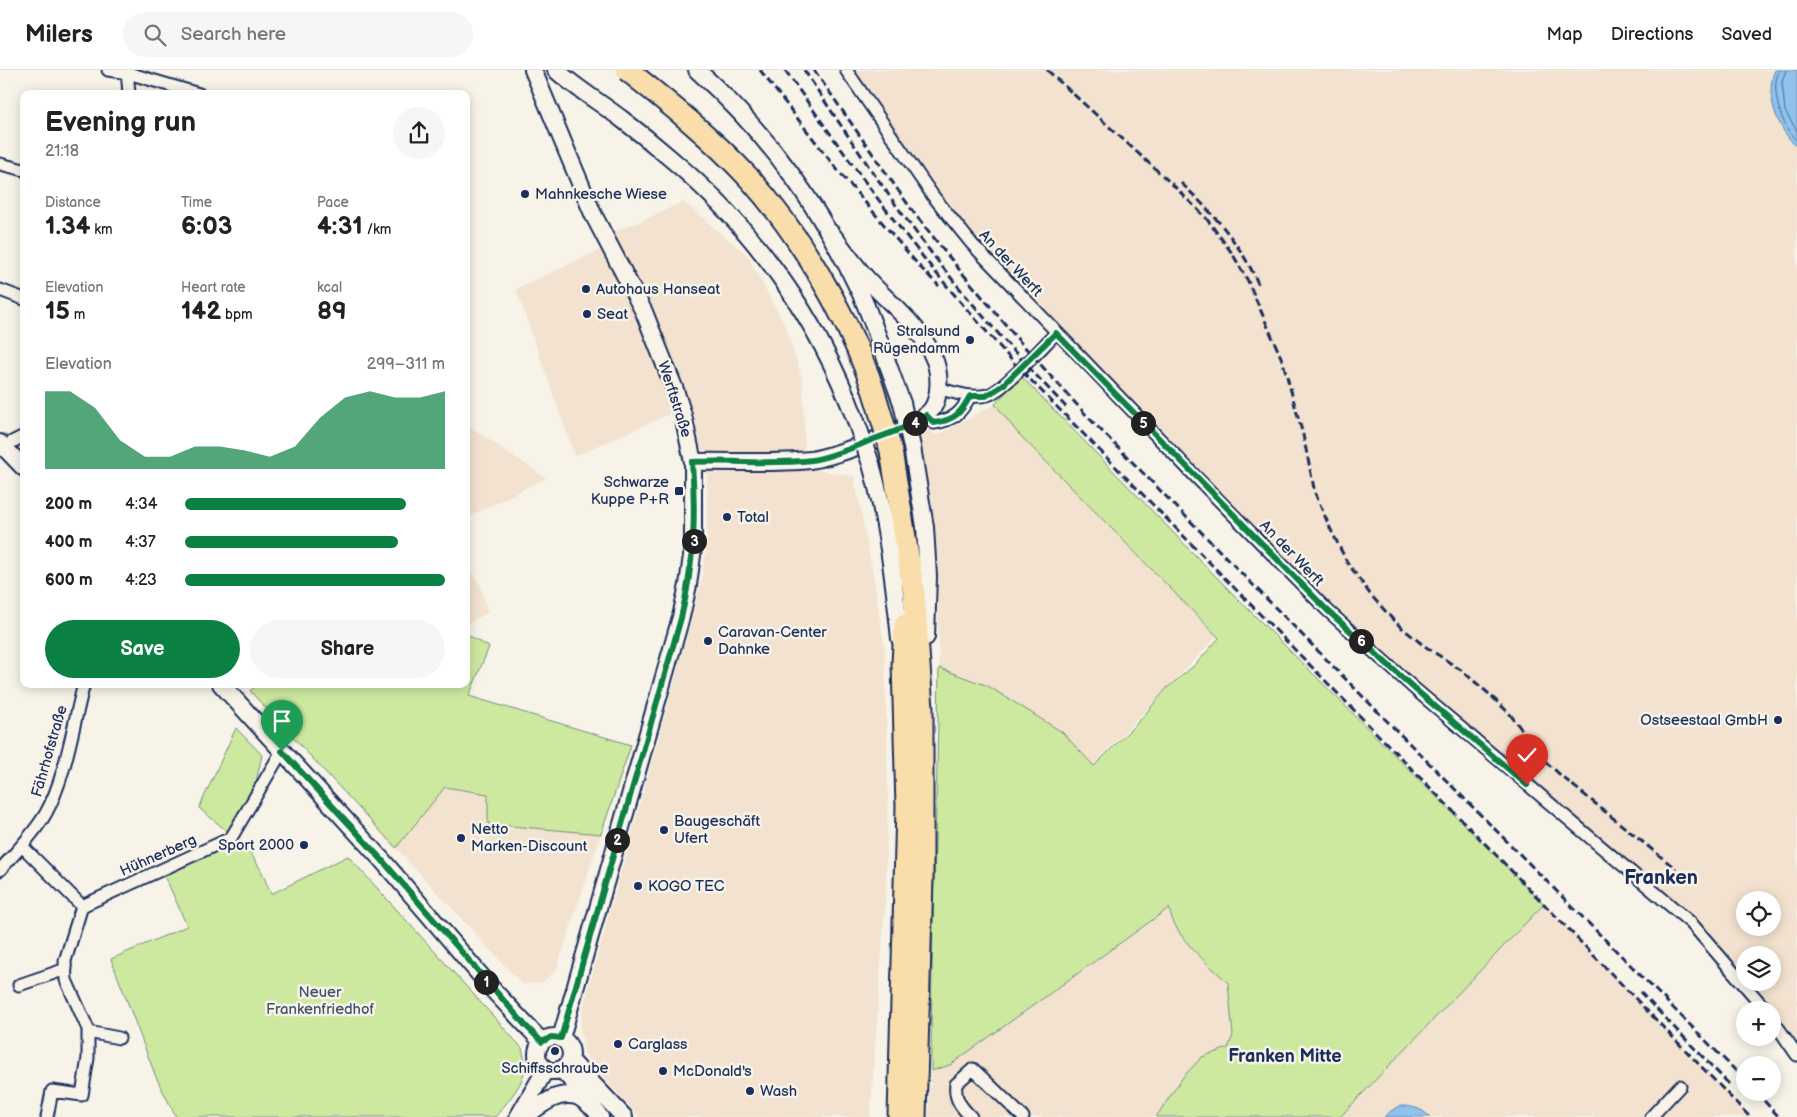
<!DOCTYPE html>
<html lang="en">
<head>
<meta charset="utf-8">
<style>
  body { margin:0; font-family:"Balsamiq Sans",sans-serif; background:#f6f6f6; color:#222; height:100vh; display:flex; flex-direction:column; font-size:19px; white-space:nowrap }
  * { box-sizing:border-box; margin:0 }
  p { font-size:16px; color:#767676 }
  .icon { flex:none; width:28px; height:28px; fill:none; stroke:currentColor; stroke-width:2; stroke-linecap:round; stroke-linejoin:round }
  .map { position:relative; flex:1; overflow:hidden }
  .side { position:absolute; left:20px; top:20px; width:450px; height:598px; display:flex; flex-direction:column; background:#fff; border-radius:10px; box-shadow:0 2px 12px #0003 }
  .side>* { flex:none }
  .fabs { position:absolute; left:1736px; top:821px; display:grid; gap:10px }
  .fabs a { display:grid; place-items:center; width:45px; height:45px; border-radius:50%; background:#fff; box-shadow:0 2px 12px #0003; font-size:25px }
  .pin { position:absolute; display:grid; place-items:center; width:42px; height:42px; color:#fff; margin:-51px -21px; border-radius:50% 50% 50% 0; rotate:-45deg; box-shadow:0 0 5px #0007 }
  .pin .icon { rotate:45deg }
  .km { position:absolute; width:25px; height:25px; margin:-12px; border-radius:50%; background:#222; color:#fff; font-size:14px; line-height:25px; text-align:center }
  .round { display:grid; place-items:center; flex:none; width:52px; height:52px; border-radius:26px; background:#f6f6f6 }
  .summary { display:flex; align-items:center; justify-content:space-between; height:85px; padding:0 25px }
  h1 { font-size:28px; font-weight:700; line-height:38px }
  .figures { display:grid; grid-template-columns:repeat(3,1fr); gap:8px; height:85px; padding:5px 25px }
  .figures div { display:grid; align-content:center }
  .figures b { font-size:25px; font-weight:700 }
  .figures small { font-size:14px; font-weight:400 }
  .figures p { font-size:14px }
  .chart { height:140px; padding:10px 25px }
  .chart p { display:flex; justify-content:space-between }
  .chart svg { width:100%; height:90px; margin-top:5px; fill:#0b8043; opacity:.7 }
  .primary-button { display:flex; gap:10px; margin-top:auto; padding:10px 25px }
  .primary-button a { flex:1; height:58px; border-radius:30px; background:#0b8043; color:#fff; font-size:20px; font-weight:700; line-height:58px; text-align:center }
  .primary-button a+a { background:#f6f6f6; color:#222 }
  ul { padding:0 25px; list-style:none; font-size:16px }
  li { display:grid; grid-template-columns:80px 60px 1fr; align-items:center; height:38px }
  li i { height:12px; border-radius:6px; background:#0b8043 }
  header { display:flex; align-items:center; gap:30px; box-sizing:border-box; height:70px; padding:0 25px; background:#fff; border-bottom:1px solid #e0e0e0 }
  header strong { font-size:24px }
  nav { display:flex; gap:28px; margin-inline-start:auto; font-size:18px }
  .search { width:350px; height:45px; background:#f6f6f6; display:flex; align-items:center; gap:12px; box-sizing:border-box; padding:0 18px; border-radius:28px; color:#767676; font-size:19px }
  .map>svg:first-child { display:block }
</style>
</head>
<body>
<header>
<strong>Milers</strong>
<div class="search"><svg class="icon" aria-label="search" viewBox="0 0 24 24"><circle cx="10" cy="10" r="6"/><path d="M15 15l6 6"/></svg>Search here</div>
<nav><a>Map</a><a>Directions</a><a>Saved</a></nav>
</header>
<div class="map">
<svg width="1797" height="1047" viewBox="0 0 1797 1047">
  <rect width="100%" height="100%" fill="#f7f3e8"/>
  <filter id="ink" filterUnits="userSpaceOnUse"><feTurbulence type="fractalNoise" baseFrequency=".02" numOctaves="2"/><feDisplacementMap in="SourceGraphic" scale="10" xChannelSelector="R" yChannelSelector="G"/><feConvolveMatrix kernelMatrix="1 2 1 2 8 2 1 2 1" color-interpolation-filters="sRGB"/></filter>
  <g filter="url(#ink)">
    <path fill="#f2e2cf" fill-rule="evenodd" d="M846,0H1775L1771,10L1790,71L1797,77V985L1773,949L1772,940H1766L1691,853L1327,540L972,174ZM1745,830H1772V858H1745ZM1745,885H1772V912H1745Z
      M683,132L748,186L786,258L803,311L805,398L854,406L874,509L885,582L888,726L885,838L870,1047H639L593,996L585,984L580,958L584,934L692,549L702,508L707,471V381L699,379L690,335L575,386L516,219L600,180L617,160L642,151Z
      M995,334L1016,361L1217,566L1093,695L988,616L939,598L938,502L917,361L926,359L936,365L944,362Z
      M466,354L546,408L466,448Z
      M466,493L480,515L488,542L466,555Z
      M445,717L488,724V754L601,764L556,901L541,913L522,914L396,778Z
      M1544,834L1698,992L1750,1047H1340Z
      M1170,838L1185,870L1228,913L1233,965L1228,978L1202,987L1183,1007L1156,1047H928L931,1001L950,995Z"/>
    <path fill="#cde9a0" stroke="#748c7f" d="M1021,306L1230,521L1544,834L1340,1047H1156L1183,1007L1202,987L1228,978L1233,965L1228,913C1206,891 1175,869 1169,838L950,995L931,1001C931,866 937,732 939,598L988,616L1062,662L1094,696L1141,649L1167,618L1196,594L1219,568L1016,361L995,334Z
      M466,564L489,577L469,626L631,675L601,764L488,754V724L445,717L396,778L250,621L258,614H466Z
      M236,658L262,685L253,725L228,762L199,738Z
      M235,774L250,782L261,800L271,824L348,786L522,978C524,986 526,994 524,1003C521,1017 505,1035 495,1047H176L156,1007L111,889L187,856L164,804Z"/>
    <path fill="#8fc2ec" stroke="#6187b3" d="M1775,0H1797V77C1778,60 1764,24 1775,0Z
      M1400,1036C1412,1036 1421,1038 1430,1047H1384L1391,1041Z"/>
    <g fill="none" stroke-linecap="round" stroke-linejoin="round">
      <path stroke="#496a97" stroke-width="1" d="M1779,0C1779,4 1776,7 1776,11C1774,30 1783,58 1797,71
        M1786,0L1782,12L1785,41L1797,61"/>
      <g stroke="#1b2f5e" stroke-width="15">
        <path id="street" d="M108,0L128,3L199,24
          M127,0L129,24
          M846,0L933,126L972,174L1197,408L1327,540L1416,620L1691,853L1766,940
          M0,94L24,100
          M0,220L24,229
          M937,318C953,322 971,329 987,325C1001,323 1044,275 1056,263
          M926,345L934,353C954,350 961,343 970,326
          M6,378L12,372L24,366
          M22,776L82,836L231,768L282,681
          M0,800C16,782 34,764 46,743C66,707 73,654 84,614
          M19,915L66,899
          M1772,949L1797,985
          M88,962L119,968
          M47,1047L52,1021L82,1025L88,988V959L66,910L65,891L82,836
          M971,1047C961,1037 954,1029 956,1014L973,999L1023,1047
          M1651,1047L1680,1016"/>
      </g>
      <g stroke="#1b2f5e" stroke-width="20">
        <path id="secondary" d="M533,0L593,144L644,242L675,320L683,345L693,392V478L688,515L681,547L561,968
          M556,0C577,19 601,33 623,50C639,62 655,75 670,88C754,158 818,248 856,351
          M697,0C769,65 819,135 860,222C876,258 888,296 902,333
          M0,373L24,398
          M912,377L925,457L928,506L926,567
          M693,392C732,391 771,394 810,390C833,387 919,357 932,339C940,327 940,305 935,291C922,257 892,236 868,210C854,195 843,178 830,162
          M871,394C887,451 894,510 900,569
          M221,614L382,790L493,920L542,972
          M537 984a17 17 0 1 1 34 0a17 17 0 1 1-34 0Z
          M570,990L624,1047
          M561,999L582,1021L600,1047
          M518,1047L546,999
          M524,1047C540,1036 558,1019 579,1027C583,1029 588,1034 592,1037"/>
      </g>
      <g stroke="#1b2f5e" stroke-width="25">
        <path id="highway" d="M891,381L914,523L922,639V807L915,1047
          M899,1047L907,737L903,594L905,555"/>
      </g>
      <use href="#street" stroke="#f7f3e8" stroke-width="11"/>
      <use href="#secondary" stroke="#f7f3e8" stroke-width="16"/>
      <use href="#highway" stroke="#f9deab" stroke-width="21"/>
      <path stroke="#1b2f5e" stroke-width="3" stroke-dasharray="8 4" stroke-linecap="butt" d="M760,0L835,97L920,197L939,216
        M785,0C835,71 886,143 942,210C965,238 990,265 1014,293L1544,834L1750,1047
        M804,0C850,69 896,139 948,204C985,250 1025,294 1066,337
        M814,0L914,143L958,198L1021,273L1088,347L1379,643L1745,1010
        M1047,0L1174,116L1206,148L1232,183L1248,211L1283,292L1303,365L1315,423L1330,458L1347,492L1370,524L1395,552L1423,575L1461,600L1488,623L1509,643L1547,693L1565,709L1676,799
        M1181,113C1213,143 1242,175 1259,216
        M1640,922L1729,1014
        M1756,1022L1779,1047"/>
      <g stroke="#1b2f5e" stroke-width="20" stroke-linecap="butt">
        <path id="secondary-bridge" d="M902,333L912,377
          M856,351L871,394"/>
      </g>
      <g stroke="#1b2f5e" stroke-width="25" stroke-linecap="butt">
        <path id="highway-bridge" d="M627,0C670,34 712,68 749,108C797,161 843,238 868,305C877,330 884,355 891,381"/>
      </g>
      <use href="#secondary-bridge" stroke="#f7f3e8" stroke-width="16"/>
      <use href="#highway-bridge" stroke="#f9deab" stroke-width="21"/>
    </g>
  </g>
  <g fill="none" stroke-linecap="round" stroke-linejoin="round" filter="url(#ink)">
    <g stroke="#fff" stroke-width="10">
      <path id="route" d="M282,681L382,790L525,955L542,972L551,967L561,968L681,548C694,494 696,447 692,392C732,390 773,395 812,390C835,386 856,376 877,368C894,362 912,356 926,345L934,353C955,350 961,343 970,326H986L1002,316L1056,263L1327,540L1416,620L1527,715"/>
    </g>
    <use href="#route" stroke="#0b8043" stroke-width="6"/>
  </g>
  <g fill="#1b2f5e" stroke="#f7f3e8" stroke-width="2">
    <circle cx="525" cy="124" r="5"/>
    <circle cx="586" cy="219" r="5"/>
    <circle cx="587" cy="244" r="5"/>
    <circle cx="970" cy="270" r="5"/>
    <rect x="674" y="416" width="10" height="10" rx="2.5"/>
    <circle cx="727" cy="447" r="5"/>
    <circle cx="708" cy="571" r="5"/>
    <circle cx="1778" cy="650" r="5"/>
    <circle cx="664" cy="760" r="5"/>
    <circle cx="461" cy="768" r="5"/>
    <circle cx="304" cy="775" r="5"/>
    <circle cx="638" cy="816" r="5"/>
    <circle cx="618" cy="974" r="5"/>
    <circle cx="555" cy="981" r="5"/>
    <circle cx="663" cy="1001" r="5"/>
    <circle cx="750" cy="1021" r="5"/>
  </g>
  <g text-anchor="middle" stroke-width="5" stroke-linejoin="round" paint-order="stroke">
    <g font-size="15" fill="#1b2f5e" stroke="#f7f3e8" text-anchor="start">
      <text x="535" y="129">Mahnkesche Wiese</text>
      <text x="596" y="224">Autohaus Hanseat</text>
      <text x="597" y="249">Seat</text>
      <text x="960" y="266" text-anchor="end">Stralsund<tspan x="960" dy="17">Rügendamm</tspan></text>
      <text x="669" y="417" text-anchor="end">Schwarze<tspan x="669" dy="17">Kuppe P+R</tspan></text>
      <text x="737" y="452">Total</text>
      <text x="718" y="567">Caravan-Center<tspan x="718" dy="17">Dahnke</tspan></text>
      <text x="1768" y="655" text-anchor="end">Ostseestaal GmbH</text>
      <text x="674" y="756">Baugeschäft<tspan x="674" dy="17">Ufert</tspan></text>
      <text x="471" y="764">Netto<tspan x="471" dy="17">Marken-Discount</tspan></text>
      <text x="294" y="780" text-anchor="end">Sport 2000</text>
      <text x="648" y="821">KOGO TEC</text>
      <text x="628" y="979">Carglass</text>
      <text x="555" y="1003" text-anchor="middle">Schiffsschraube</text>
      <text x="673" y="1006">McDonald's</text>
      <text x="760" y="1026">Wash</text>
    </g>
    <g font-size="15" fill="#1b2f5e" stroke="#f7f3e8">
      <text transform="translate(1011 193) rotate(47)" y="5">An der Werft</text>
      <text transform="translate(675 329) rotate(72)" y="5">Werftstraße</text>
      <text transform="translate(1292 483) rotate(46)" y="5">An der Werft</text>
      <text transform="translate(49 681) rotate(-74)" y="5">Fährhofstraße</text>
      <text transform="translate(158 785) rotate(-24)" y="5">Hühnerberg</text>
    </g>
    <g font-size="15" fill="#3f546b" stroke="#f7f3e8">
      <text x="320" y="927">Neuer<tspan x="320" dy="17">Frankenfriedhof</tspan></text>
    </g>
    <g font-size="18" font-weight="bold" fill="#1b2f5e" stroke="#f7f3e8">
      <text x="1285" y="992">Franken Mitte</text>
    </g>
    <g font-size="20" font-weight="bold" fill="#1b2f5e" stroke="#f7f3e8">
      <text x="1661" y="814">Franken</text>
    </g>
  </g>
</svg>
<div class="fabs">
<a><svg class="icon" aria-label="locate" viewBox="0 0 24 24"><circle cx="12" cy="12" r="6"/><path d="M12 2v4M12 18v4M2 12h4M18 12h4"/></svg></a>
<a><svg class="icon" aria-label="layers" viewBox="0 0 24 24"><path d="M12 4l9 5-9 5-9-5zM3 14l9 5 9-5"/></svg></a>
<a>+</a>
<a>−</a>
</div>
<div class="pin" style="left:282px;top:681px;background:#1e9e55"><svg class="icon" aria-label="arrive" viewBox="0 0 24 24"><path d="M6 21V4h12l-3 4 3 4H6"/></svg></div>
<div class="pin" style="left:1527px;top:715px;background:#d93025"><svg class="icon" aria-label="check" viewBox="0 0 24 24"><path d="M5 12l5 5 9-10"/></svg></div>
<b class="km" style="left:486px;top:912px">1</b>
<b class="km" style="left:617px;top:770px">2</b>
<b class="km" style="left:694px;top:471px">3</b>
<b class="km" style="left:915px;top:353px">4</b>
<b class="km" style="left:1143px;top:353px">5</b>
<b class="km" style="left:1361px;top:571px">6</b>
<section class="side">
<div class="summary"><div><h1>Evening run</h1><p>21:18</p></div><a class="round"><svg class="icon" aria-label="share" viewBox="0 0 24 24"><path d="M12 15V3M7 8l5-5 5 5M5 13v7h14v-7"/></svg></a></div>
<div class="figures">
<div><p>Distance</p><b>1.34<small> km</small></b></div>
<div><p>Time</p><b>6:03</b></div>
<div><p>Pace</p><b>4:31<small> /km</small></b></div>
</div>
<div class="figures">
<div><p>Elevation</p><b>15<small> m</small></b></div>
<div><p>Heart rate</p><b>142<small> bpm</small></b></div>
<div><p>kcal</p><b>89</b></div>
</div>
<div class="chart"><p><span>Elevation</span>299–311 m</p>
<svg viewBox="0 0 160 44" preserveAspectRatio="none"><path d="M0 44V6L10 6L20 14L30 30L40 38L50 38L60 33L70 33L80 35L90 38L100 33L110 19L120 9L130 6L140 9L150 9L160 6V44z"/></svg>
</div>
<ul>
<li><b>200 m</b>4:34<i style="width:85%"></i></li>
<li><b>400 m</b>4:37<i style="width:82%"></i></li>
<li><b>600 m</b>4:23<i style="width:100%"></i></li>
</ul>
<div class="primary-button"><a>Save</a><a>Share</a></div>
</section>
</div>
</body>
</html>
